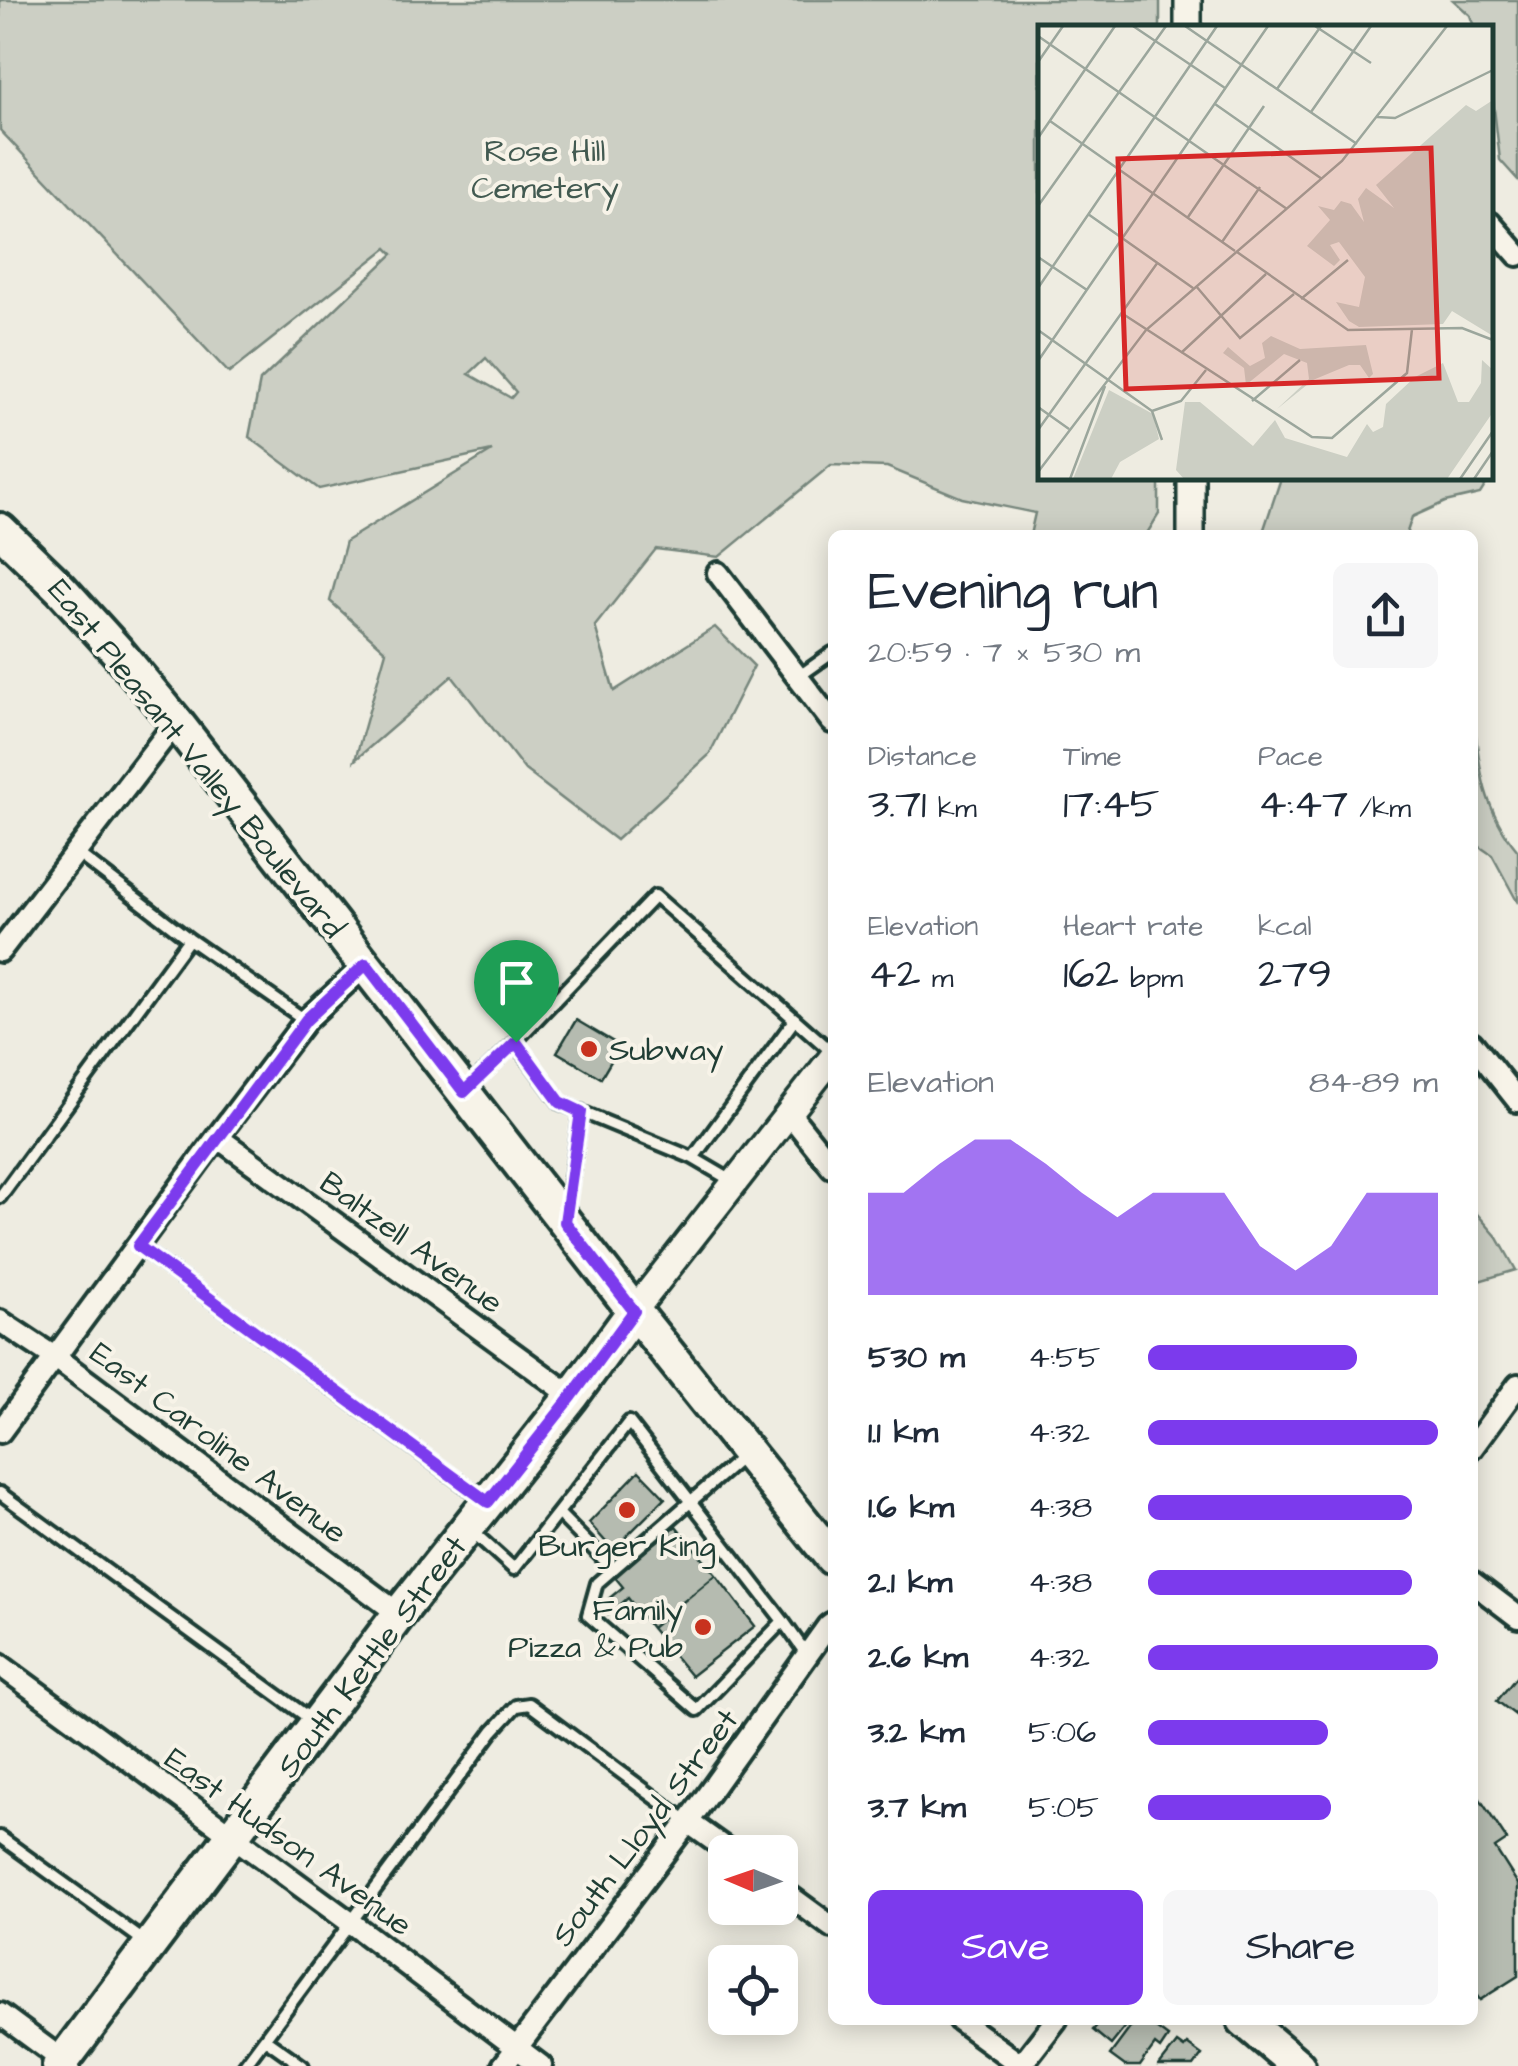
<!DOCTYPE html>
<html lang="en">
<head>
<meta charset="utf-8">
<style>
  body { margin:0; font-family:"Architects Daughter",sans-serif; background:#f6f6f7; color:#1f2937; height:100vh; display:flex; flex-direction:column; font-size:38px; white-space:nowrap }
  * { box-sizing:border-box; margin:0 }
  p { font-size:32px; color:#747a83 }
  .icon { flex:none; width:55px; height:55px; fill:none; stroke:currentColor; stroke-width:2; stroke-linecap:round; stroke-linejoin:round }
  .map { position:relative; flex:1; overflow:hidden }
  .details { position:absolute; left:828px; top:530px; width:650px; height:1495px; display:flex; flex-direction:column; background:#fff; border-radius:15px; box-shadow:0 5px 25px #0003 }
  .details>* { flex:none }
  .needle { width:65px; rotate:272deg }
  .controls { position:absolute; left:708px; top:1835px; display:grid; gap:20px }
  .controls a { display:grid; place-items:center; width:90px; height:90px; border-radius:15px; background:#fff; box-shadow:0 5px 25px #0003; font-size:50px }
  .pin { position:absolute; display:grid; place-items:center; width:85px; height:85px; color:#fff; margin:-102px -42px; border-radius:50% 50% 50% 0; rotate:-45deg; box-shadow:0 0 10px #0007 }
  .pin .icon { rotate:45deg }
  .round { display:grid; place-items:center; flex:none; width:105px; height:105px; border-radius:15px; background:#f6f6f7 }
  .overview { display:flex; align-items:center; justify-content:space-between; height:170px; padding:0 40px }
  h1 { font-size:55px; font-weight:600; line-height:75px }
  .stats { display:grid; grid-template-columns:repeat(3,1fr); gap:15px; height:170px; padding:10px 40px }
  .stats div { display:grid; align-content:center }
  .stats b { font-size:42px; font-weight:600 }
  .stats small { font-size:28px; font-weight:400 }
  .stats p { font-size:28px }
  .chart { height:280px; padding:20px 40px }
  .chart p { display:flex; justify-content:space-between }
  .chart svg { width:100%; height:180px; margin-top:10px; fill:#7c3aed; opacity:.7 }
  .primary-button { display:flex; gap:20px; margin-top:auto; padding:20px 40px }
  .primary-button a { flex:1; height:115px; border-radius:15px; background:#7c3aed; color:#fff; font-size:40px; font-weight:600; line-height:115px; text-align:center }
  .primary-button a+a { background:#f6f6f7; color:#1f2937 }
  ul { padding:0 40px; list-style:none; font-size:32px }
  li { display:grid; grid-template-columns:160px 120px 1fr; align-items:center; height:75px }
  li i { height:25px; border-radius:12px; background:#7c3aed }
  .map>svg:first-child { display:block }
</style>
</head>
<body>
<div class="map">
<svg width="1518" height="2066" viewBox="0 0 1518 2066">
  <rect width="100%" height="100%" fill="#eeece1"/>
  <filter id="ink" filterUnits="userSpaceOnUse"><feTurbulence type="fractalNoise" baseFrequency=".01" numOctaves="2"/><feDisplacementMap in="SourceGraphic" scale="20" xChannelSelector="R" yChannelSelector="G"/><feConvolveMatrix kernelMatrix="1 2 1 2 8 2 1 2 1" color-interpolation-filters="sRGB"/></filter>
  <g filter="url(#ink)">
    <path fill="#cccfc4" stroke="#76867c" stroke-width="2.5" fill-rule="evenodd" d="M0,0H1160V27L1040,28V478H1159V514L1146,535H1030L1035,513L962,498L887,467L831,465L719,557L656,549L595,626L614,691L715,627L754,666L709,755L616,840L525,770L452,676L355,760L386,651L330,601L346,541L492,451L319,489L249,437L260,381L393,254L387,248L229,373L0,130ZM486,358L516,392L511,398L469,374Z
      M1453,0H1518V180L1500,160L1491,83L1490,28L1474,27L1470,15Z
      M1281,478H1490L1480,494L1445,502L1412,517L1406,535H1262Z
      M1473,709C1479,764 1481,807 1518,851V903L1492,855L1473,842Z
      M1472,1208L1498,1238L1516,1270L1479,1281L1473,1278Z"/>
    <path fill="#b5bbb0" stroke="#1f3d34" stroke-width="2.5" d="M576,1020L620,1046L601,1078L557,1052Z
      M639,1471L665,1498L613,1550L589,1523Z
      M676,1526L716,1575L651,1628L628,1598L608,1615L601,1605L623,1587L614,1576Z
      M716,1575L755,1626L691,1676L651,1628Z
      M1518,1675V1717L1497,1701Z
      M1472,1787L1507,1840L1495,1848L1518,1884V1976L1480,2000L1472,1989Z
      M1102,2020H1131L1111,2045L1093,2030Z
      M1136,2020H1145L1168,2037L1160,2049L1155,2045L1140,2066H1125L1110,2055Z
      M1177,2043L1184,2048L1187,2044L1202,2055L1194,2066H1159Z"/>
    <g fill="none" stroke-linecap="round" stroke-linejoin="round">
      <g stroke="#1f3d34" stroke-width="18">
        <path id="service" d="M798,677L832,653
          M77,853L189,939L305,1020
          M466,1090L515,1042
          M693,1158L795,1019
          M734,1182L693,1158L560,1103L515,1042L655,896L832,1052
          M0,1197L189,939
          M566,1211L581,1111
          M138,1246L483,1499
          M0,1493L313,1721
          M558,1513L613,1569
          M473,1532L514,1569L629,1422L783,1621L697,1710L588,1615L597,1583L742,1457
          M783,1621L807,1655
          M0,1837L145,1942
          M265,2039L303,2066
          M244,2066L493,1731L516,1706L529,1704L688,1822"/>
      </g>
      <g stroke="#1f3d34" stroke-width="28">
        <path id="minor" d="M1490,223L1518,255
          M718,573L832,722
          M0,951L176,722
          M1472,1043L1518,1101
          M789,1113L832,1167
          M217,1137L572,1396
          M0,1321L56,1358L399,1614
          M0,1432L217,1137L306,1020L366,965
          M1472,1448L1518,1385
          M1472,1582L1518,1617
          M0,1665L351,1923L541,2066
          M688,1822L730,1852
          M780,1889L832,1927
          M0,2014L69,2065
          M959,2020L1022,2066
          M1021,2065L1056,2020
          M503,2066L688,1822L828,1626L832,1623"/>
      </g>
      <g stroke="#1f3d34" stroke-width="32">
        <path id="tertiary" d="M1188,0V28
          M1191,535V478
          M634,1311L832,1058"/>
      </g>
      <g stroke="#1f3d34" stroke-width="40">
        <path id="primary" d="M0,530L61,589L118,652L176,722L634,1311L832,1558
          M1244,2020L1298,2066
          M59,2066L399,1614L572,1396L634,1311"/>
      </g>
      <use href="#service" stroke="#f7f3e8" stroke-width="10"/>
      <use href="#minor" stroke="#f7f3e8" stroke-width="20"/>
      <use href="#tertiary" stroke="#f7f3e8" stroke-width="25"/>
      <use href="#primary" stroke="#f7f3e8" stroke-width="32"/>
    </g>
  </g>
  <g fill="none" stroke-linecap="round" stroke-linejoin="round" filter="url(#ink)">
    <g stroke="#fff" stroke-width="20">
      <path id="route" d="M366,964L464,1092L516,1042L560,1102L581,1112L565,1222L634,1311L572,1396L488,1502L138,1246L306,1020Z"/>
    </g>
    <use href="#route" stroke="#7c3aed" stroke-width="12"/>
  </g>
  <g fill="#c8321e" stroke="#f7f3e8" stroke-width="4">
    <circle cx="589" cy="1049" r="10"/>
    <circle cx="627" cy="1510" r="10"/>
    <circle cx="703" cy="1627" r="10"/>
  </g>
  <g text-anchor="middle" stroke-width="8" stroke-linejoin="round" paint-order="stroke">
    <g font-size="32" fill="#425a51" stroke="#f7f3e8">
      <text x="545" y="161">Rose Hill<tspan x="545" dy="37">Cemetery</tspan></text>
    </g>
    <g font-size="32" fill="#1f3d34" stroke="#f7f3e8">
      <text transform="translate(197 758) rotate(51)" y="11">East Pleasant Valley Boulevard</text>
      <text transform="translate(412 1242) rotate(36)" y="11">Baltzell Avenue</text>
      <text transform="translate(219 1442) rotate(37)" y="11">East Caroline Avenue</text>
      <text transform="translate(371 1656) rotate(-53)" y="11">South Kettle Street</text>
      <text transform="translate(644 1827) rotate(-53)" y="11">South Lloyd Street</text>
      <text transform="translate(289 1841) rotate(36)" y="11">East Hudson Avenue</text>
    </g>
    <g font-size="32" fill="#1f3d34" stroke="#f7f3e8" text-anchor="start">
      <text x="609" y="1060">Subway</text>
      <text x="627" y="1556" text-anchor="middle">Burger King</text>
      <text x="683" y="1620" text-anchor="end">Family<tspan x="683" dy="37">Pizza &amp; Pub</tspan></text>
    </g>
  </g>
  <g transform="translate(1038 25)">
    <rect width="455" height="455" fill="#eeece1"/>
    <path d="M455,75V311L414,286L405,299L321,302L311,296L298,277L321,282L327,252L301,217L292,220L302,235L296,241L269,221L292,195L280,181L296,185L303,176L313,179L326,197L320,174L328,163L356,183L338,160L428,80L438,86ZM233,311L262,324L328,320L335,349L331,353L322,340H311L275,355L239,384L271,354L269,338L246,329L208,360L206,343L185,328L190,322L212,341L227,333L224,318ZM444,335L455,345V387L409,454H146L138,445L147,377H162L215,421L237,395L247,413L309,432L329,399L335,407L345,402L348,379L377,352L405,338L420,377H431L443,358ZM71,365L115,389L121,414L82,437L73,454H35Z" fill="#cccfc4"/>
    <path fill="none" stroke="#9ba69c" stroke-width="2.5" d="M95,1L187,63M147,1L319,119M277,1L333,38M0,11L249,184M0,37L25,1M239,64L283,1M177,79L284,154M273,87L333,1M339,92L357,93L455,45M12,96L197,226M0,113L77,1M0,181L128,1M50,189L155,263M150,192L226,81M184,217L222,162M199,227L310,305L424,303L455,315M0,232L49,265M158,261L202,313L256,269M0,263L179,1M263,274L310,235M85,289L274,412L294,413L369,348L374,304M0,305L114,386L124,415M143,328L228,249M0,336L230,1M214,376L262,335M0,382L31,404M114,386L143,376L168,345M0,405L120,237M0,447L108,305L304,136L409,1M32,454L67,361M422,454L455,406M436,454L455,426"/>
    <path fill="#d62828" fill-opacity="0.15" stroke="#d62828" stroke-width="5" d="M393,123L401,353L88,364L80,134Z"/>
    <rect width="455" height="455" fill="none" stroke="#1f3d34" stroke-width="5"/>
  </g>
</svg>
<div class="controls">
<a><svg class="needle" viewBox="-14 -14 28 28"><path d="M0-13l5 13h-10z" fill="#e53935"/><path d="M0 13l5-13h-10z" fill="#747a83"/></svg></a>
<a><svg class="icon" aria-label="locate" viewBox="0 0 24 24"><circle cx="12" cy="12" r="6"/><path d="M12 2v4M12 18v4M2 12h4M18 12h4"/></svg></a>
</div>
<div class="pin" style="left:516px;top:1042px;background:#1e9e55"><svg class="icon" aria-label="arrive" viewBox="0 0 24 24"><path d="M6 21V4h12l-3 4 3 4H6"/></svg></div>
<section class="details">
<div class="overview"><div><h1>Evening run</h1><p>20:59 · 7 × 530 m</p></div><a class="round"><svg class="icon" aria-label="share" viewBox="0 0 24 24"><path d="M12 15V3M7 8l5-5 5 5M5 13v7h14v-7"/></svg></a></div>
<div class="stats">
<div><p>Distance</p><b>3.71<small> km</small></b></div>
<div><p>Time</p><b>17:45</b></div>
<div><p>Pace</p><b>4:47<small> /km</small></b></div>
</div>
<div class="stats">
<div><p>Elevation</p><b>42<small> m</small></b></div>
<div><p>Heart rate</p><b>162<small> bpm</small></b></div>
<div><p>kcal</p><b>279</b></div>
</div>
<div class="chart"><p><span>Elevation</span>84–89 m</p>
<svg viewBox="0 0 160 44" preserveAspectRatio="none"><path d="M0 44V19L10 19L20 12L30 6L40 6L50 12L60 19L70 25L80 19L90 19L100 19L110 32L120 38L130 32L140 19L150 19L160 19V44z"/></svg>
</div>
<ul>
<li><b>530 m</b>4:55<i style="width:72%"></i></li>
<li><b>1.1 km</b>4:32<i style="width:100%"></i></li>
<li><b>1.6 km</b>4:38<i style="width:91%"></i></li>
<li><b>2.1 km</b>4:38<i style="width:91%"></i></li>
<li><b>2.6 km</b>4:32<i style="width:100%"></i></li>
<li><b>3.2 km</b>5:06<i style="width:62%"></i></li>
<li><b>3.7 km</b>5:05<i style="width:63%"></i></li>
</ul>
<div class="primary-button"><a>Save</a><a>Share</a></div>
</section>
</div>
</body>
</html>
